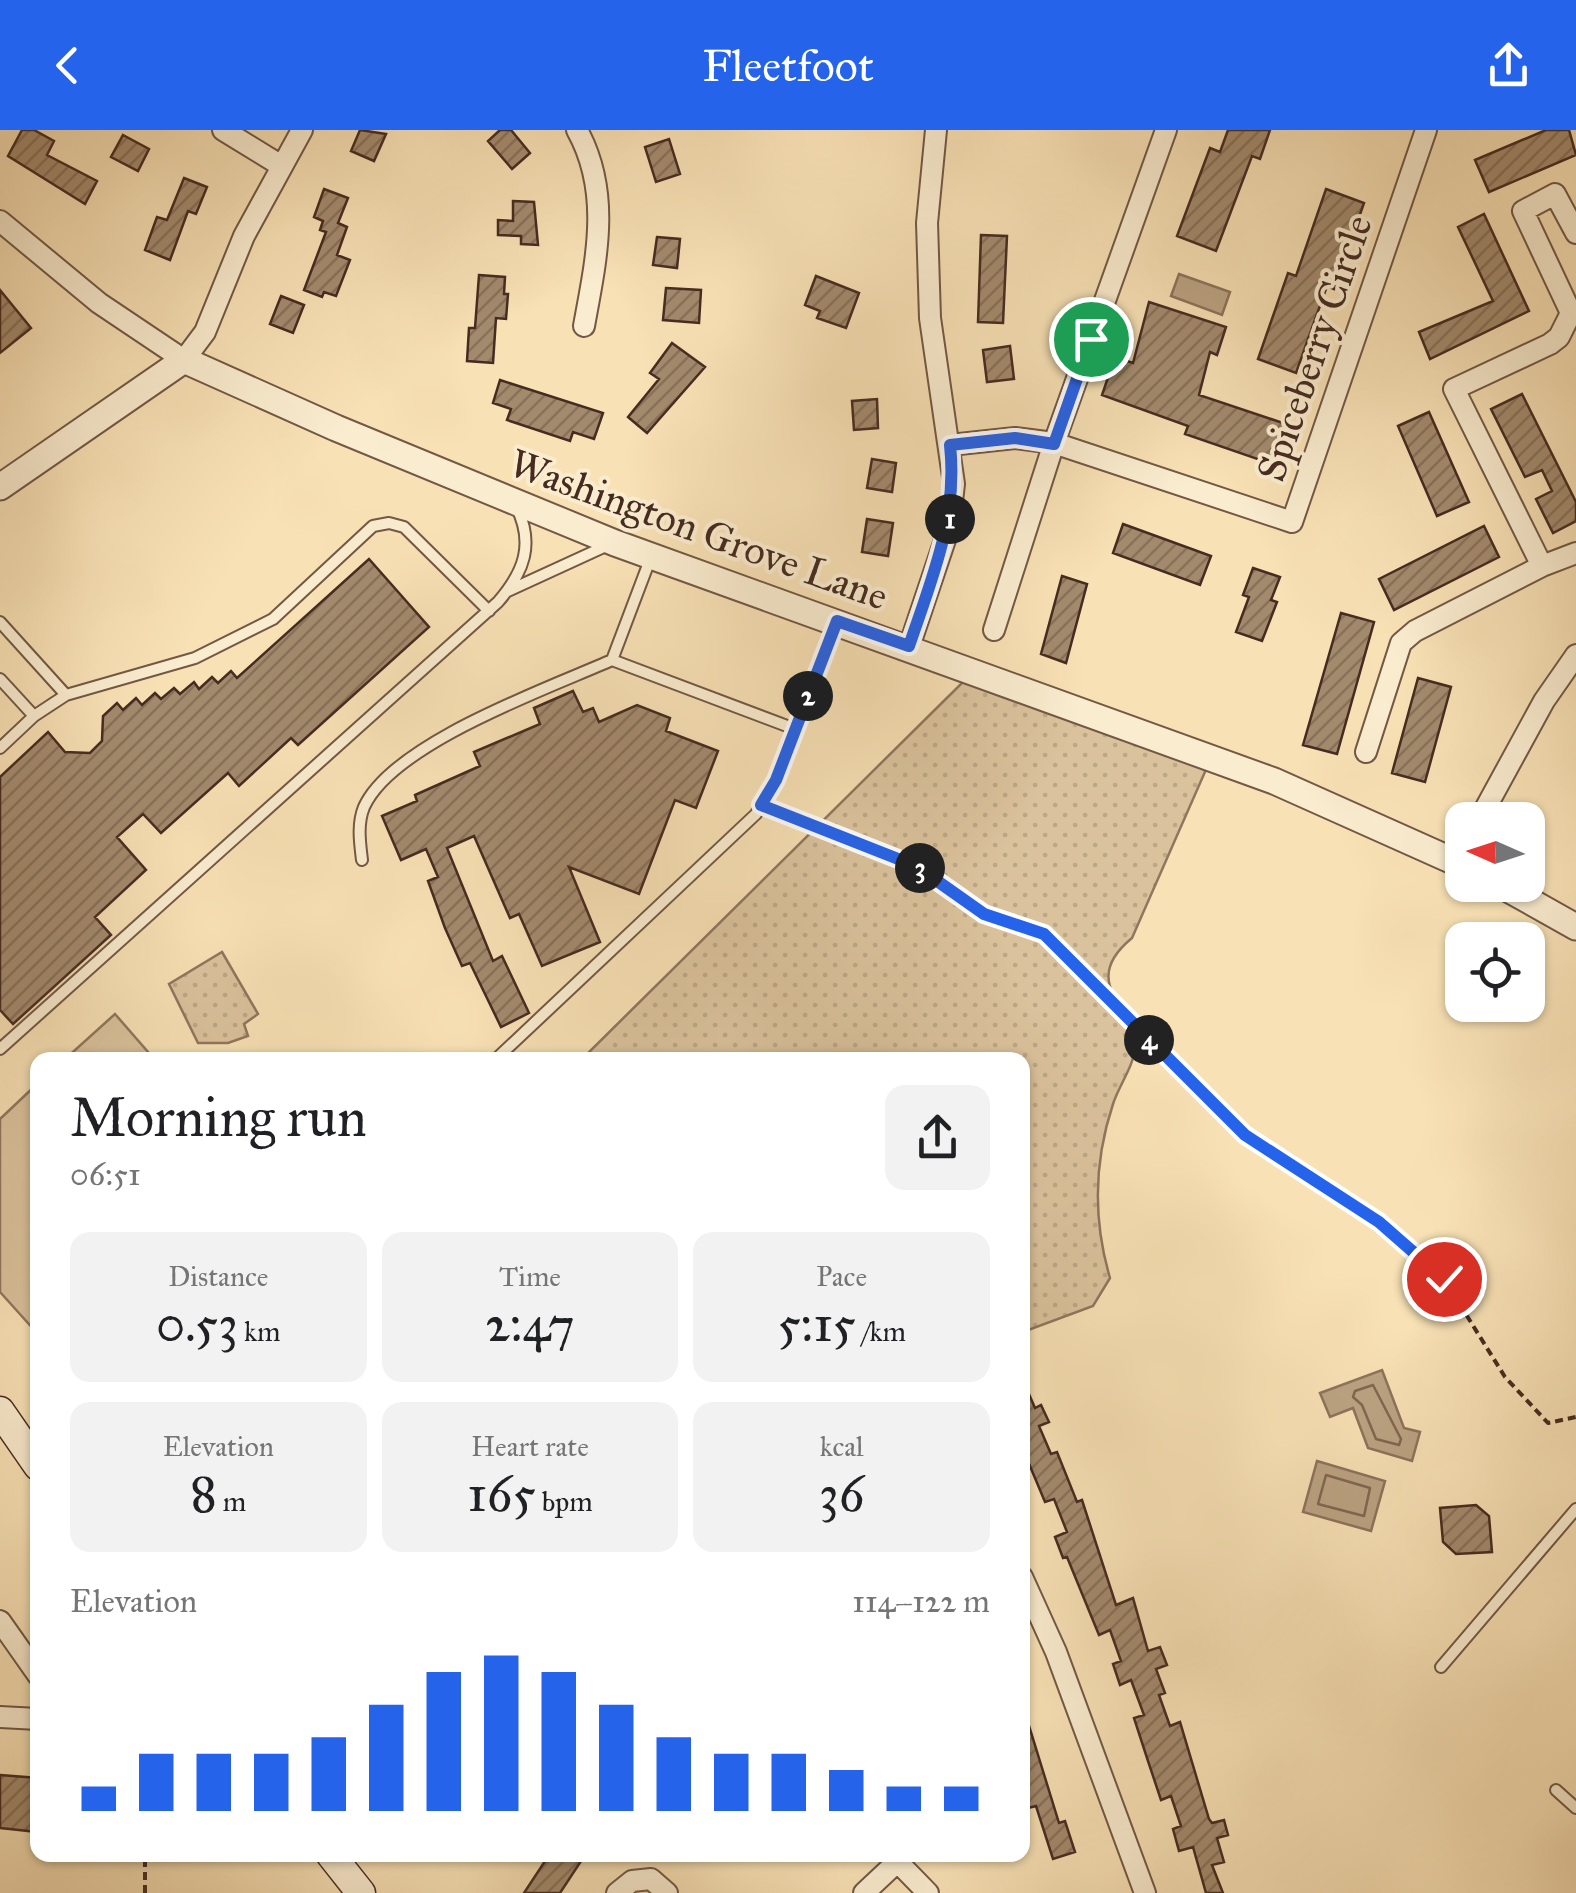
<!DOCTYPE html>
<html lang="en">
<head>
<meta charset="utf-8">
<style>
  body { margin:0; font-family:"IM FELL Great Primer",serif; background:#f2f2f2; color:#202124; height:100vh; display:flex; flex-direction:column; font-size:38px; white-space:nowrap }
  * { box-sizing:border-box; margin:0 }
  p { font-size:32px; color:#757577 }
  .icon { flex:none; width:55px; height:55px; fill:none; stroke:currentColor; stroke-width:2; stroke-linecap:round; stroke-linejoin:round }
  .map { position:relative; flex:1; overflow:hidden }
  .details { position:absolute; left:30px; top:922px; width:1000px; height:810px; display:flex; flex-direction:column; background:#fff; border-radius:20px; box-shadow:0 2px 8px #0004 }
  .details>* { flex:none }
  .needle { width:65px; rotate:273deg }
  .controls { position:absolute; left:1445px; top:672px; display:grid; gap:20px }
  .controls a { display:grid; place-items:center; width:100px; height:100px; border-radius:20px; background:#fff; box-shadow:0 2px 8px #0004; font-size:50px }
  .pin { position:absolute; display:grid; place-items:center; width:85px; height:85px; color:#fff; margin:-42px; border:5px solid #fff; border-radius:50%; box-shadow:0 2px 10px #0007 }
  .km { position:absolute; width:50px; height:50px; margin:-25px; border-radius:50%; background:#222; color:#fff; font-size:28px; line-height:50px; text-align:center }
  .round { display:grid; place-items:center; flex:none; width:105px; height:105px; border-radius:20px; background:#f2f2f2 }
  .summary { display:flex; align-items:center; justify-content:space-between; height:170px; padding:0 40px }
  h1 { font-size:55px; font-weight:600; line-height:75px }
  .figures { display:grid; grid-template-columns:repeat(3,1fr); gap:15px; height:170px; padding:10px 40px }
  .figures div { display:grid; align-content:center; border-radius:20px; background:#f2f2f2; text-align:center }
  .figures b { font-size:50px; font-weight:600 }
  .figures small { font-size:28px; font-weight:400 }
  .figures p { font-size:28px }
  .chart { height:280px; padding:20px 40px }
  .chart p { display:flex; justify-content:space-between }
  .chart svg { width:100%; height:180px; margin-top:10px; stroke:#2563eb; stroke-width:6 }
  header { display:flex; justify-content:space-between; align-items:center; height:130px; padding:0 40px; background:#2563eb; color:#fff; font-size:45px; font-weight:600 }
  .map>svg:first-child { display:block }
</style>
</head>
<body>
<header><svg class="icon" aria-label="back" viewBox="0 0 24 24"><path d="M15 5l-7 7 7 7"/></svg>Fleetfoot<svg class="icon" aria-label="share" viewBox="0 0 24 24"><path d="M12 15V3M7 8l5-5 5 5M5 13v7h14v-7"/></svg></header>
<div class="map">
<svg width="1576" height="1763" viewBox="0 0 1576 1763">
  <defs>
    <pattern id="grass-dots" width="8" height="8" patternUnits="userSpaceOnUse" patternTransform="scale(2.5)"><rect width="8" height="8" fill="#dac29c"/><path d="M2 2h.1M6 6h.1" fill="none" stroke="#bca786" stroke-width="1.8" stroke-linecap="round"/></pattern>
    <pattern id="building-hatch" width="6" height="6" patternUnits="userSpaceOnUse" patternTransform="scale(2.5)"><rect width="6" height="6" fill="#a38a6d"/><path d="M-1 1l2-2M0 6l6-6M5 7l2-2" fill="none" stroke="#877159"/></pattern>
  </defs>
  <rect width="100%" height="100%" fill="#f8e1b5"/>
  <filter id="stains"><feTurbulence type="fractalNoise" baseFrequency=".002" numOctaves="4"/><feColorMatrix values="0 0 0 0 .2 0 0 0 0 .09 0 0 0 0 .02 0 0 0 .5 -.17"/></filter>
  <radialGradient id="worn" r=".72"><stop offset=".6" stop-color="#630" stop-opacity="0"/><stop offset="1" stop-color="#630" stop-opacity=".3"/></radialGradient>
  <path fill="url(#grass-dots)" stroke="#90765e" stroke-width="2.5" d="M965,550L1208,635L1132,808C1076,854 1138,879 1135,917C1134,936 1119,955 1113,974C1094,1031 1093,1090 1110,1148L1093,1176L1023,1202L1022,930H581Z
    M222,822L258,884L244,894L248,906L228,913H198L169,854Z"/>
  <path fill="#dac29c" stroke="#90765e" stroke-width="2.5" d="M115,884L155,930H64Z
    M37,954V1203L0,1162V989Z"/>
  <path fill="#bba382" stroke="#8c735b" stroke-width="2.5" d="M1179,144L1230,162L1222,185L1171,166Z
    M1382,1240L1404,1298L1420,1302L1412,1331L1368,1318L1353,1278L1330,1287L1320,1263Z
    M1317,1331L1385,1351L1371,1401L1303,1382Z"/>
  <g fill="none" stroke-linecap="round" stroke-linejoin="round">
    <path stroke="#806751" stroke-width="2.5" d="M1373,1255L1401,1309L1399,1315L1376,1309L1362,1275L1353,1267L1355,1261Z
      M1326,1345L1370,1358L1364,1386L1318,1374Z"/>
  </g>
  <path fill="url(#building-hatch)" stroke="#462b20" stroke-width="2.5" d="M22,0H34L54,11L47,25L97,51L85,74L8,26Z
    M360,0L386,4L374,31L351,21Z
    M500,0H511L530,23L512,39L488,11Z
    M1228,0H1270L1260,29L1252,26L1216,121L1177,106L1210,18L1220,22Z
    M1546,0H1569L1576,25L1489,62L1475,30Z
    M123,5L149,19L138,41L111,27Z
    M669,9L680,44L656,52L645,17Z
    M184,48L207,57L196,84L188,81L170,130L145,120L157,87L167,90Z
    M324,59L348,68L338,93L347,97L337,125L350,130L336,166L324,162L322,167L304,160L326,102L320,100L323,91L314,87Z
    M1326,59L1364,73L1334,159L1327,156L1296,243L1258,229L1288,143L1296,146Z
    M513,71L534,72L538,115L521,114V106L498,105V90L513,91Z
    M1484,84L1529,181L1430,229L1419,202L1493,171L1458,97Z
    M981,105L1007,106L1003,193L978,192Z
    M657,107L680,109L677,138L653,135Z
    M479,145L505,147L504,164H508L506,189L496,188L493,233L467,231L469,198H475Z
    M816,146L859,163L846,198L817,188L820,181L805,175Z
    M666,158L701,160L699,193L663,190Z
    M0,160L31,198L0,223Z
    M281,166L304,175L293,203L270,194Z
    M1149,172L1226,197L1217,225L1210,222L1199,265L1289,295L1275,335L1185,304L1188,296L1102,265L1115,227L1133,233Z
    M672,213L705,237L647,303L628,287L659,249L650,243Z
    M1010,216L1014,249L987,252L983,220Z
    M500,250L603,283L594,309L573,302L570,311L507,290L511,279L493,273Z
    M1522,264L1576,372V391L1553,403L1536,369L1552,361L1542,340L1525,347L1491,279Z
    M877,269L878,298L854,300L852,271Z
    M1429,282L1469,372L1437,386L1398,296Z
    M872,329L896,333L892,362L867,358Z
    M867,389L893,393L888,426L862,422Z
    M1123,394L1211,426L1200,455L1113,423Z
    M1484,396L1499,427L1394,480L1379,449Z
    M369,429L429,497L298,615L291,608L239,656L228,643L161,703L143,684L117,707L146,740L95,787L111,805L13,894L0,880V647L48,602L65,622L90,623L102,611L103,586L117,573L123,580L136,568L142,575L155,563L161,569L174,558L180,564L194,552L199,559L212,547L218,553L231,541L237,548Z
    M1253,438L1280,447L1271,470L1277,472L1262,511L1236,502L1249,467L1243,465Z
    M1062,446L1087,454L1066,533L1041,524Z
    M1341,483L1374,492L1337,624L1303,615Z
    M1418,548L1451,557L1425,652L1392,643Z
    M573,561L583,582L593,578L599,592L637,575L670,588L666,601L718,621L696,678L675,670L639,764L569,737L600,812L542,836L519,784L510,788L474,706L447,718L493,831L502,826L529,883L501,897L470,833L462,836L445,798L428,751L438,747L426,719L401,730L382,686L417,671L415,665L480,636L474,622L540,594L534,578Z
    M1022,1248L1035,1278L1041,1275L1049,1292L1039,1296L1051,1324L1057,1322L1077,1372L1082,1370L1116,1475L1133,1468L1148,1521L1160,1517L1167,1535L1156,1539L1165,1563L1159,1565L1170,1596L1180,1592L1209,1689L1212,1693L1224,1690L1228,1705L1217,1708L1224,1732L1212,1735L1223,1763H1206L1193,1717L1179,1721L1173,1699L1181,1696L1171,1666L1161,1670L1148,1631L1134,1588L1144,1585L1131,1550L1120,1555L1113,1534L1121,1531L1110,1500L1099,1505L1067,1427L1063,1428L1055,1407L1067,1402L1054,1369L1045,1372L1022,1317Z
    M1476,1375L1489,1386L1492,1422L1456,1424L1443,1412L1440,1378Z
    M1026,1586L1059,1693L1065,1691L1075,1722L1053,1729L1036,1676L1028,1678L1022,1661Z
    M0,1645L38,1648V1702L0,1698Z
    M549,1725H585L560,1763H524Z"/>
  <g fill="none" stroke-linecap="round" stroke-linejoin="round">
    <g stroke="#725845" stroke-width="14">
      <path id="service" d="M651,427L612,530L795,599
        M508,461L606,416
        M0,492L66,565
        M0,549L34,586
        M0,618L34,586L66,565L195,528L273,489L373,396L389,393L404,397L489,481
        M362,730C360,713 357,694 364,677C393,613 549,558 612,530
        M0,919L498,472C524,442 535,414 516,376
        M495,930L756,684L775,650L836,492
        M1441,1537L1576,1379
        M1556,1660L1576,1678"/>
    </g>
    <g stroke="#725845" stroke-width="24">
      <path id="minor" d="M223,0L280,35
        M577,0C612,63 596,130 584,196
        M0,91L99,173L184,230L205,202L244,106L302,0
        M950,315L1015,308L1054,313L1292,392L1426,0
        M1542,436L1454,259L1550,214L1559,207L1571,183L1523,81L1555,64L1576,103
        M994,500L1054,313L1166,0
        M909,517L949,398L954,354L930,188L927,93L936,0
        M1366,622L1401,513L1415,501L1542,436L1576,423
        M1479,690L1544,571L1576,525
        M1022,1447L1056,1522L1145,1763
        M0,1491L38,1545
        M0,1587L38,1589
        M891,1725L928,1763
        M617,1763L632,1751L651,1749L667,1763
        M864,1763L897,1732"/>
    </g>
    <g stroke="#725845" stroke-width="29">
      <path id="tertiary" d="M0,357L184,230L336,298L615,413L1274,651L1462,735
        M1501,755L1576,797"/>
    </g>
    <g stroke="#462b20" stroke-width="31">
      <path id="secondary" d="M0,1281L38,1336
        M331,1725L361,1763"/>
    </g>
    <path stroke="#462b20" stroke-width="4" stroke-dasharray="8 5" stroke-linecap="butt" d="M775,681L917,736L984,784L1044,804L1245,1005L1379,1093L1444,1149L1505,1247L1548,1293L1576,1287
      M145,1763V1725"/>
    <use href="#service" stroke="#faeccf" stroke-width="10"/>
    <use href="#minor" stroke="#faeccf" stroke-width="20"/>
    <use href="#tertiary" stroke="#faeccf" stroke-width="25"/>
    <use href="#secondary" stroke="#faeccf" stroke-width="28"/>
  </g>
  <g fill="none" stroke-linecap="round" stroke-linejoin="round">
    <g stroke="#fff" stroke-width="20">
      <path id="route" d="M1091,209L1054,314L1015,308L950,315C958,388 932,448 909,516L837,491L776,650L761,675L916,736L984,784L1044,804L1245,1005L1379,1092L1444,1149"/>
    </g>
    <use href="#route" stroke="#2563eb" stroke-width="12"/>
  </g>
  <g text-anchor="middle" stroke-width="8" stroke-linejoin="round" paint-order="stroke">
    <g font-size="40" fill="#462b20" stroke="#faeccf">
      <text transform="translate(1314 218) rotate(-71)" y="14">Spiceberry Circle</text>
      <text transform="translate(699 399) rotate(20)" y="14">Washington Grove Lane</text>
    </g>
  </g>
  <rect width="100%" height="100%" filter="url(#stains)"/>
  <rect width="100%" height="100%" fill="url(#worn)"/>
</svg>
<div class="controls">
<a><svg class="needle" viewBox="-14 -14 28 28"><path d="M0-13l5 13h-10z" fill="#e53935"/><path d="M0 13l5-13h-10z" fill="#757577"/></svg></a>
<a><svg class="icon" aria-label="locate" viewBox="0 0 24 24"><circle cx="12" cy="12" r="6"/><path d="M12 2v4M12 18v4M2 12h4M18 12h4"/></svg></a>
</div>
<div class="pin" style="left:1091px;top:209px;background:#1e9e55"><svg class="icon" aria-label="arrive" viewBox="0 0 24 24"><path d="M6 21V4h12l-3 4 3 4H6"/></svg></div>
<div class="pin" style="left:1444px;top:1149px;background:#d93025"><svg class="icon" aria-label="check" viewBox="0 0 24 24"><path d="M5 12l5 5 9-10"/></svg></div>
<b class="km" style="left:950px;top:389px">1</b>
<b class="km" style="left:808px;top:566px">2</b>
<b class="km" style="left:920px;top:738px">3</b>
<b class="km" style="left:1149px;top:910px">4</b>
<section class="details">
<div class="summary"><div><h1>Morning run</h1><p>06:51</p></div><a class="round"><svg class="icon" aria-label="share" viewBox="0 0 24 24"><path d="M12 15V3M7 8l5-5 5 5M5 13v7h14v-7"/></svg></a></div>
<div class="figures">
<div><p>Distance</p><b>0.53<small> km</small></b></div>
<div><p>Time</p><b>2:47</b></div>
<div><p>Pace</p><b>5:15<small> /km</small></b></div>
</div>
<div class="figures">
<div><p>Elevation</p><b>8<small> m</small></b></div>
<div><p>Heart rate</p><b>165<small> bpm</small></b></div>
<div><p>kcal</p><b>36</b></div>
</div>
<div class="chart"><p><span>Elevation</span>114–122 m</p>
<svg viewBox="0 0 160 44" preserveAspectRatio="none"><path d="M5 44V38M15 44V30M25 44V30M35 44V30M45 44V26M55 44V18M65 44V10M75 44V6M85 44V10M95 44V18M105 44V26M115 44V30M125 44V30M135 44V34M145 44V38M155 44V38"/></svg>
</div>
</section>
</div>
</body>
</html>
